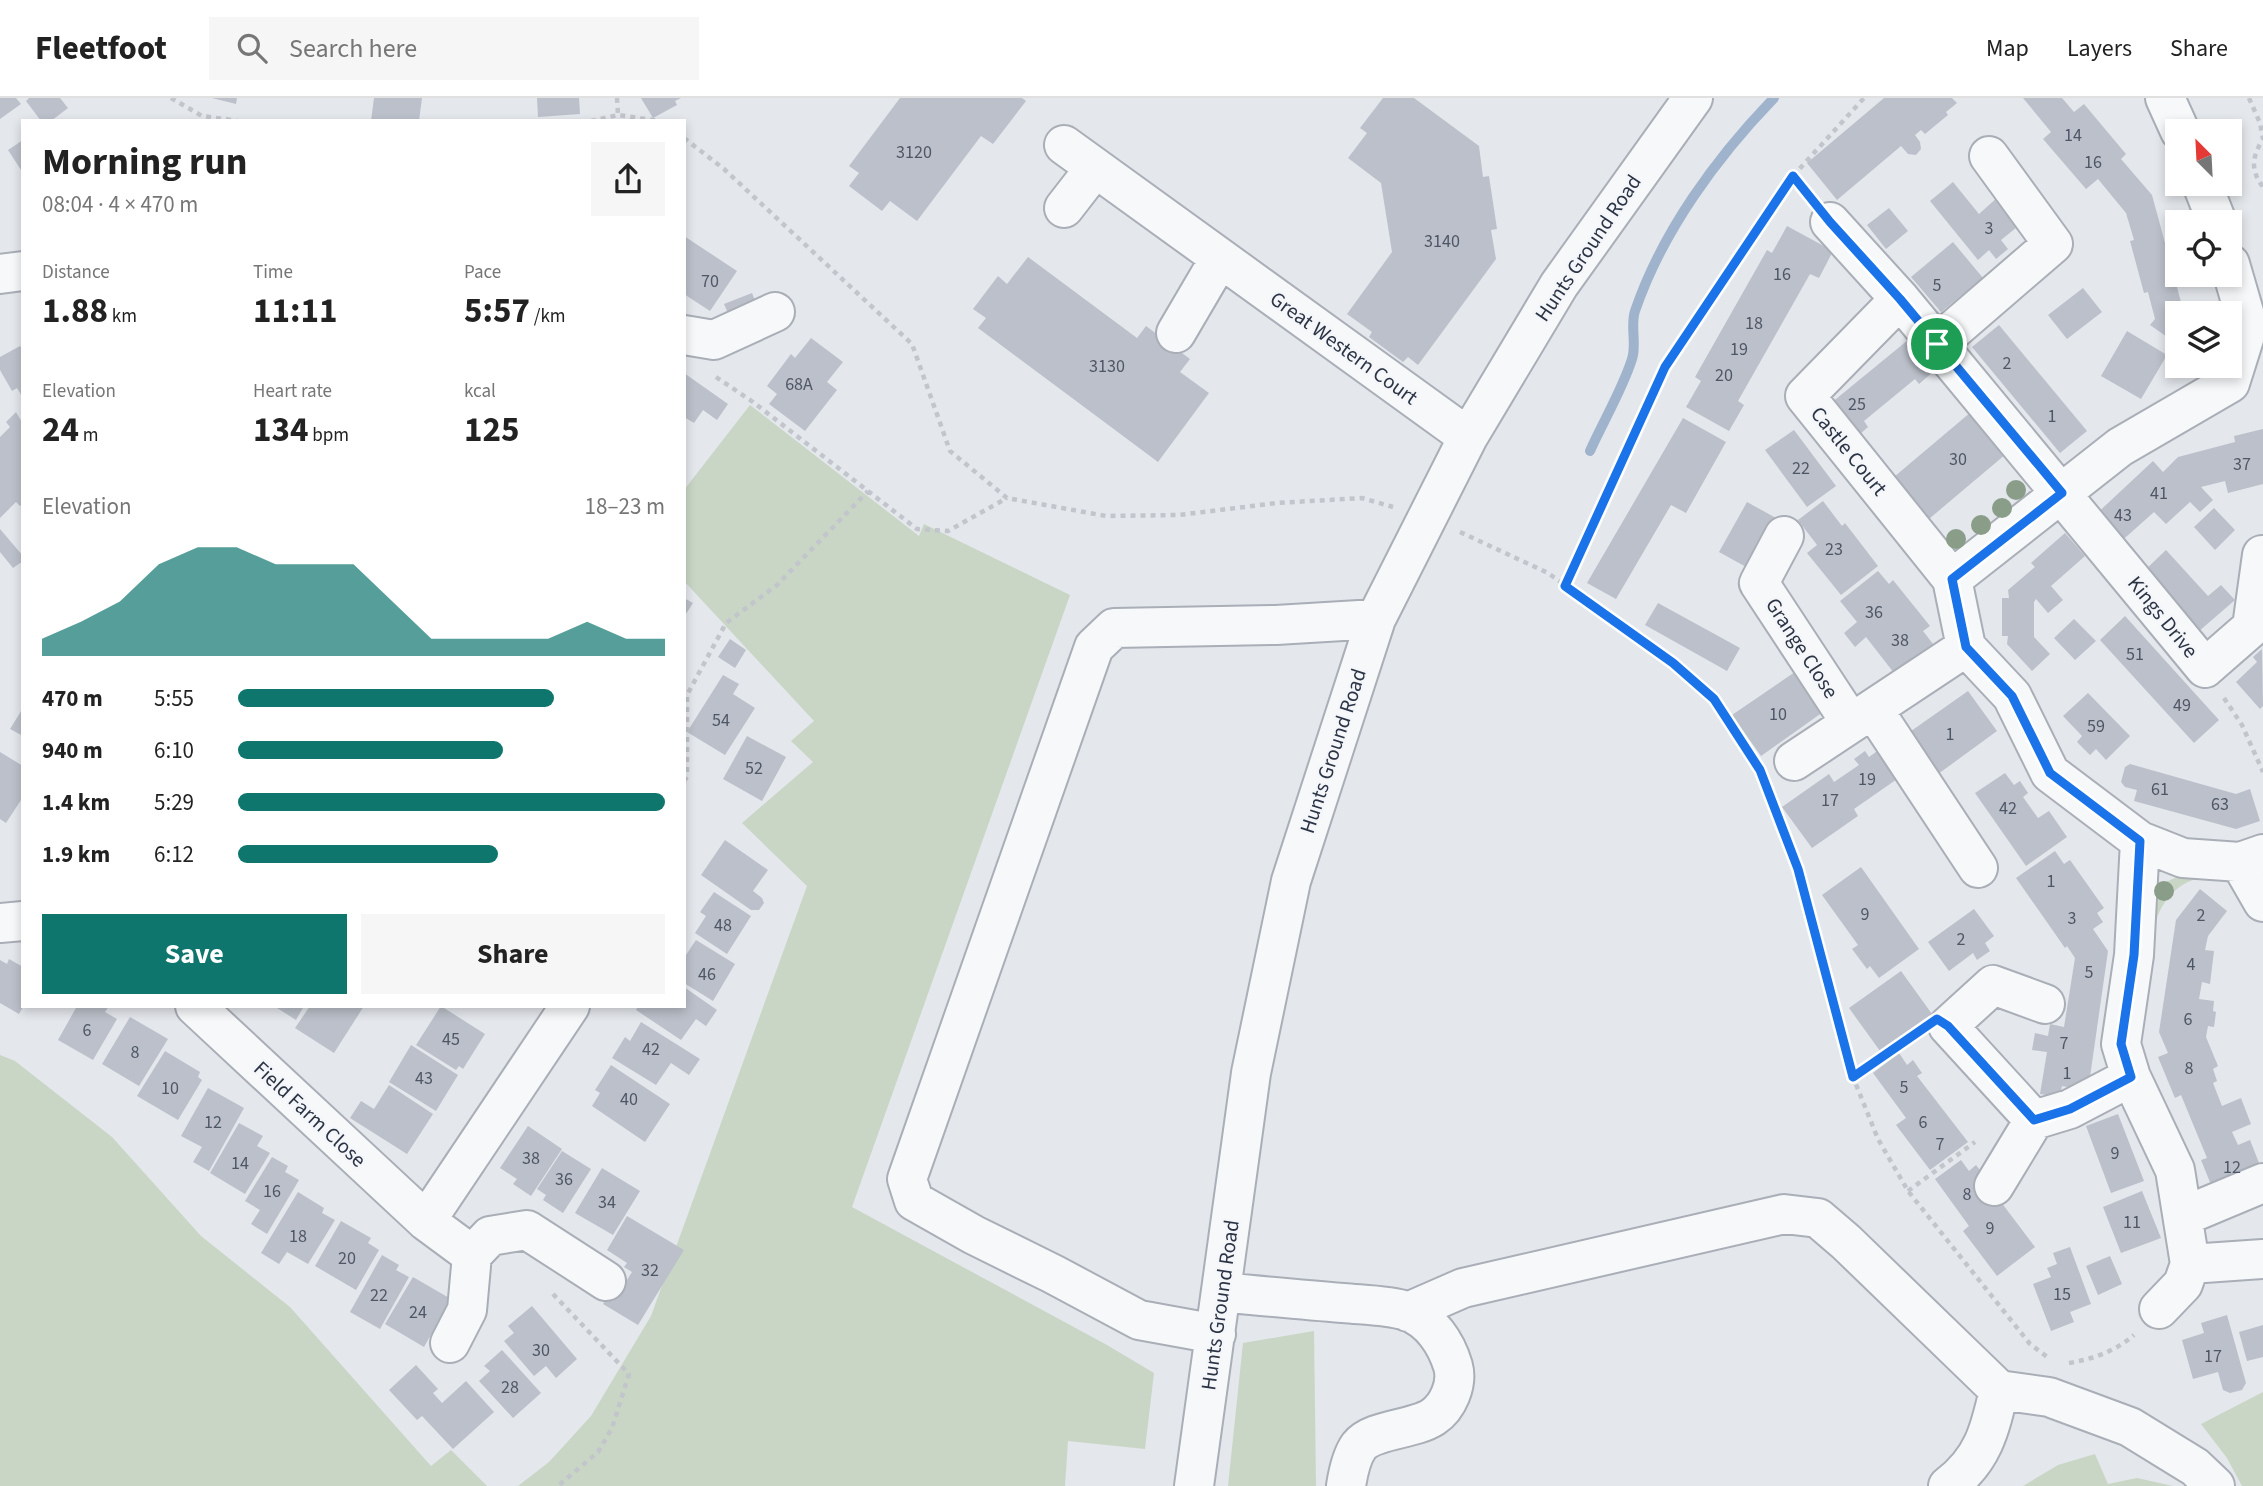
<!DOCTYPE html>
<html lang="en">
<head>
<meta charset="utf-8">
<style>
  body { margin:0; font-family:"Source Sans 3",sans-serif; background:#f6f6f6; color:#222; height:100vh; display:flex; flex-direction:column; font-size:26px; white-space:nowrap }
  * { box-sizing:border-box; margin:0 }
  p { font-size:23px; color:#767676 }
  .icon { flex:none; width:38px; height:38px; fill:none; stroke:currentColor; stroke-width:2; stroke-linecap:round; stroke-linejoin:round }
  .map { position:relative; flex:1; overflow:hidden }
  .drawer { position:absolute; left:21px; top:21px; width:665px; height:889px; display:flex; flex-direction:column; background:#fff; border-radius:0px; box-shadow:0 4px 10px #0003 }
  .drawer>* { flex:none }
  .needle { width:46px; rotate:336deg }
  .tools { position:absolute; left:2165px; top:21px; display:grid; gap:14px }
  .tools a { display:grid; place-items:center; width:77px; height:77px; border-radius:0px; background:#fff; box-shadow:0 4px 10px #0003; font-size:35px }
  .pin { position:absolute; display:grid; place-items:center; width:60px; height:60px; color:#fff; margin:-30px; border:4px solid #fff; border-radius:50%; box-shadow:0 2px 7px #0007 }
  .round { display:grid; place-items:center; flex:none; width:74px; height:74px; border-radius:0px; background:#f6f6f6 }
  .headline { display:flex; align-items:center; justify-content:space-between; height:119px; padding:0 21px }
  h1 { font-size:38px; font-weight:700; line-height:52px }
  .metrics { display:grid; grid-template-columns:repeat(3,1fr); gap:10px; height:119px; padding:7px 21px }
  .metrics div { display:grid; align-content:center }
  .metrics b { font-size:35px; font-weight:700 }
  .metrics small { font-size:19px; font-weight:400 }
  .metrics p { font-size:19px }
  .chart { height:196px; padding:14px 21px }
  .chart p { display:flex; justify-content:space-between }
  .chart svg { width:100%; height:126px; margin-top:7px; fill:#0f766e; opacity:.7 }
  .action { display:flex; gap:14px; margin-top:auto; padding:14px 21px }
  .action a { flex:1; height:80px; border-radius:0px; background:#0f766e; color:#fff; font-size:28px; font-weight:700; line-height:80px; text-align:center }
  .action a+a { background:#f6f6f6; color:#222 }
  ul { padding:0 21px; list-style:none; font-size:23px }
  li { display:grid; grid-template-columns:112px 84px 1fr; align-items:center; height:52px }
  li i { height:18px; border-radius:9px; background:#0f766e }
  header { display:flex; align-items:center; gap:42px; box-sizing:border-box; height:98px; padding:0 35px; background:#fff; border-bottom:2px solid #e0e0e0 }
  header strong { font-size:33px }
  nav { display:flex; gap:38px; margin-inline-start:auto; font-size:24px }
  .search { width:490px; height:63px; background:#f6f6f6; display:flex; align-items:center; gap:18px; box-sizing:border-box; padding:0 24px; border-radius:0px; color:#767676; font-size:26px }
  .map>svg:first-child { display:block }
</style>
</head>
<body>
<header>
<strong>Fleetfoot</strong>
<div class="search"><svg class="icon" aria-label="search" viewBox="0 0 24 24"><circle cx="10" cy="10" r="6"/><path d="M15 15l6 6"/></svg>Search here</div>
<nav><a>Map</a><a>Layers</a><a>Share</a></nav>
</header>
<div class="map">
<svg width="2263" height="1388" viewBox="0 0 2263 1388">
  <rect width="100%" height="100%" fill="#e4e7ec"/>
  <path fill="#c9d6c5" d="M750,307L919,438L924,426L1070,497L852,1109L1107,1247L1154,1275L1145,1351L1068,1343L1065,1388H518L549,1364L591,1318L651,1218L807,788L742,725L813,664L791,643L814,623L684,483V392Z
    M2181,778L2201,780C2177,784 2161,804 2155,826C2155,799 2151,787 2181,778Z
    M0,957L15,963L112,1039L201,1138L290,1209L431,1368L451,1352L487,1388H0Z
    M1314,1233L1316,1388H1228L1243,1245Z
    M2263,1294V1388H2242L2227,1360L2201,1326Z
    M2095,1356L2108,1386L2137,1380L2173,1388H2023L2058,1367Z"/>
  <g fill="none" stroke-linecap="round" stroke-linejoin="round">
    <path stroke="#9fb4cc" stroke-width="10" d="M1590,353C1603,324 1623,290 1632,261C1637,246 1630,228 1635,213C1662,134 1716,60 1774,0"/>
  </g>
  <path fill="#bbc0ca" d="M0,0H16L21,6L0,21Z
    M29,0H60L68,10L51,23H41L26,3Z
    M212,0H237L236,6Z
    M374,0H422L419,23H371Z
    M537,0H579L580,16L538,19Z
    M641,0H681L675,3L677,7L653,20Z
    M900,0H1022L1026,3L993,46L981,38L917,123L890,103L882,113L849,88L859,75L849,68Z
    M1383,0H1414L1479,48L1483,79L1489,78L1497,131L1491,132L1496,161L1418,267L1408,259L1403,264L1369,239L1372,234L1347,216L1392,154L1381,85L1348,60L1367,35L1360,30Z
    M1884,0H1952L1957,5L1946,14L1948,17L1925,36L1921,32L1915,37L1920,44L1921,51L1916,57L1908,56L1901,48L1837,102L1807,65Z
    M2023,0H2062L2074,14L2084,6L2126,56L2121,61L2152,97L2184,215H2177V238L2173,243L2150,227L2155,221L2148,194L2144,195L2130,143L2134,142L2126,115L2098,81L2086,91L2043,41L2051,34Z
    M23,42V75L8,52Z
    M1953,84L1979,116L1999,98L2022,125L2001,142L2008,151L1996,161L1989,152L1978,162L1930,103Z
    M1889,110L1908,133L1886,151L1867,127Z
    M1787,128L1833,153L1819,180L1810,176L1738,303L1744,307L1729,333L1686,309L1701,283L1695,279L1767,152L1772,155Z
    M684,138L737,173L710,213L684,196Z
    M1953,144L1983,180L1941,214L1911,179Z
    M1028,159L1137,240L1146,228L1190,261L1180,274L1209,295L1158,364L978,230L986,220L973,211L998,178L1007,186Z
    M2083,190L2102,214L2067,241L2048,217Z
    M752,195L758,210L731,222L724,206Z
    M1999,227L2087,333L2060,355L1972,249Z
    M2127,233L2167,257L2141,301L2101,278Z
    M811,240L843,264L827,284L837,292L805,333L769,306L777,296L767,288L791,256L795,260Z
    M1908,242L1934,273L1919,286L1915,281L1864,323L1868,329L1852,343L1825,310Z
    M20,248L23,252V300L17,290L12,293L0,272V259Z
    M684,275L728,306L717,322L703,312L694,325L684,319Z
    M16,314L23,326V406L20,408L16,404L0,420V339L10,329L6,324Z
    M1971,314L2006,356L1923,426L1888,384Z
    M1683,320L1726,344L1686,415L1671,407L1616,501L1587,485Z
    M2263,331V386L2228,395L2225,383L2201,389L2213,402L2200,414L2190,404L2166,426L2154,414L2117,447L2092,420L2153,363L2163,374L2178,359L2235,344L2234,338Z
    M1794,332L1836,388L1807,409L1765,352Z
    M1823,403L1842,428L1845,425L1878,468L1841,497L1807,455L1817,447L1798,422Z
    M1747,404L1776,420L1748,470L1719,454Z
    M2214,410L2235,432L2215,452L2194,429Z
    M0,431L23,458V463L13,470L0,454Z
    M2065,435L2085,458L2051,488L2063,502L2048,515L2036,501L2034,504V539L2050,556L2032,573L2007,546L2008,538H2002V500H2009L2008,492L2035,469L2031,465Z
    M2166,452L2208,498L2221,487L2235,502L2198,534L2143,474Z
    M1878,473L1889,486L1893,482L1930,528L1923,533L1933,546L1894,575L1866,539L1855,549L1844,535L1857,524L1840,503Z
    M684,500L693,505L684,519Z
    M1658,505L1740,550L1727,573L1645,527Z
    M2125,518L2219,622L2194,645L2100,542Z
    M2074,521L2096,543L2075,562L2054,540Z
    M730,541L746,552L735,570L718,559Z
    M2262,551L2263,608L2260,611L2236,584L2257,564L2253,559Z
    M1795,574L1823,614L1761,658L1732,617Z
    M723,577L739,586L733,596L755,610L725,657L687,634Z
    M1968,593L1997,633L1934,679L1904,638Z
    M2088,595L2130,638L2106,662L2096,651L2090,657L2077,644L2082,638L2063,618Z
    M23,610V638L10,631Z
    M747,638L786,659L762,703L723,681Z
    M1880,651L1900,679L1854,711L1858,718L1812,750L1782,709L1829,676L1834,684L1859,667L1854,661L1865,653L1869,659Z
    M0,654L23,668V699L6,725L0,721Z
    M2130,666L2236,696L2250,691L2260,723L2236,731L2134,703L2137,692L2125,689L2121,684L2125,669Z
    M2005,675L2014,687L2020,683L2028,695L2023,699L2038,720L2049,713L2067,739L2026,768L1975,695Z
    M725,742L768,772L753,793L762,800L764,805L759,812H751L701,777Z
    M2055,753L2064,766L2070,762L2104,810L2097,815L2103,824L2093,831L2108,853L2088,993L2062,988L2060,999L2040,996L2047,954L2032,952L2035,935L2048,938L2050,926L2064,929L2075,860L2067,848L2065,850L2016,780Z
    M1861,769L1919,851L1879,880L1870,868L1867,871L1852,851L1858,847L1822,797Z
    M2200,791L2227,813L2208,838L2205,852L2214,853L2210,886L2202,884L2199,901L2214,903L2213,913L2216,914L2214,929L2208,928L2206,939L2218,968L2213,971L2217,983L2213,985L2222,1008L2241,1000L2251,1026L2232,1034L2238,1047L2250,1042L2263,1075L2214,1094L2201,1062L2207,1060L2181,997L2175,1000L2158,959L2168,955L2159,934L2176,822Z
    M714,794L751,818L727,856L695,835L706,818L700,814Z
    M1974,811L1994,838L1985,845L1990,853L1977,862L1973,855L1949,873L1928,844Z
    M696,842L735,866L713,903L684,885V860Z
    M9,861L23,869V909L19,916L0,905V862L7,866Z
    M1901,873L1932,916L1880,953L1849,910Z
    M684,889L717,912L706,928L696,921L681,942L636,912L638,908H684Z
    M77,908H109L105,914L117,921L93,962L58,942Z
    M274,908H304L296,922Z
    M310,908H364L334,955L295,930Z
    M441,908L485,936L463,971L459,968L456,972L416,947Z
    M130,919L168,941L139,988L102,966Z
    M641,924L700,961L689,977L671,965L656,987L612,960L625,939L630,943Z
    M411,947L458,977L436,1013L389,984Z
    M165,953L200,974L198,979L202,982L178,1022L137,998Z
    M1899,955L1907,967L1913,962L1922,975L1917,978L1968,1044L1930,1072L1896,1027L1906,1020L1873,975Z
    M611,967L670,1006L645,1044L592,1008L600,995L595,992Z
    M389,987L433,1016L407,1056L350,1020L361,1003L374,1011Z
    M208,990L244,1010L209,1073L193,1064L202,1049L181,1038Z
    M2118,1016L2144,1083L2111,1095L2086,1028Z
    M239,1025L263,1038L257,1048L270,1055L245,1096L210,1075Z
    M528,1028L562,1051L531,1098L513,1086L517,1081L500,1070Z
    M562,1053L591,1071L563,1115L543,1102L546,1097L537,1091Z
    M272,1059L288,1068L285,1074L299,1082L267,1136L251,1126L260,1112L245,1103Z
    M1961,1062L1969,1073L1976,1067L1986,1080L1979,1085L1996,1108L2001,1104L2035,1149L1997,1178L1963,1133L1969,1128L1935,1081Z
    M602,1070L640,1093L613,1137L575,1115Z
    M2142,1093L2161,1140L2121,1155L2103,1109Z
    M298,1094L324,1110L322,1115L335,1122L308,1166L287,1154L279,1166L261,1155Z
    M627,1118L684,1152L638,1227L603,1206L620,1178L627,1182L632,1174L624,1169L627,1165L607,1152Z
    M341,1123L371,1140L368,1145L379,1152L356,1192L315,1168Z
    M2070,1149L2091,1206L2070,1214L2074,1224L2051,1233L2033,1186L2051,1179L2047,1170L2057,1166L2053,1155Z
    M382,1157L399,1167L396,1172L409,1179L380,1231L350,1214Z
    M2110,1158L2122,1186L2098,1197L2086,1168Z
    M413,1179L451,1201L424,1249L385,1226Z
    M532,1208L577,1261L556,1280L546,1268L534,1278L504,1243L514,1235L508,1228Z
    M2227,1217L2246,1285L2242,1292L2230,1295L2223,1292L2218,1274L2193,1281L2182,1242L2204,1235L2201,1225Z
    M2263,1227V1259L2247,1263L2239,1234Z
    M502,1252L541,1295L513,1320L479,1283L490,1273L484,1268Z
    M416,1267L438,1291L433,1295L442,1305L466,1283L494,1314L453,1351L422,1318L417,1322L389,1292Z"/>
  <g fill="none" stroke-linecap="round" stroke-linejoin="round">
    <g stroke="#a9aeb7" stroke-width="42">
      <path id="minor" d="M2165,0L2180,33
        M1064,47L1468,339
        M2202,86L2217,124
        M1064,110L1095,70
        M1830,124L1900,201L2205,570L2252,529L2262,457
        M2230,166L2248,228L2230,285L2120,349L1952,481L1966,549L2012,598L2050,675L2140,743L2183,760L2240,764L2263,756
        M0,176L23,173
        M1900,201L1805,298L1952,481
        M1176,235L1220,160
        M684,237L714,242L775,214
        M1937,246L2053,146L1989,58
        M1784,438L1759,485L1851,625
        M1873,611L1978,770
        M1794,663L1966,549
        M2140,743L2134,857L2121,946L2131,979L2175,1072L2190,1166L2183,1186L2159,1211
        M2240,764L2263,804
        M0,825L23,823
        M2045,906L1993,887L1948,928L2034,1022L2070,1011L2131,979
        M195,908L426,1123L472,1157
        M1994,1088L2034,1022
        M2184,1118L2263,1085
        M426,1123L570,908
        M2190,1166L2263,1161
        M1221,1194C1262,1198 1303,1202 1343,1205C1364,1207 1387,1207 1407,1213C1431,1222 1446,1245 1453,1268C1458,1286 1448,1309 1433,1319C1413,1332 1372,1331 1359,1348C1351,1359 1348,1375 1346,1388
        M1408,1214L1463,1190L1784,1116L1818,1120L1846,1144L1999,1292L2049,1299L2130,1329L2195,1369L2215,1388
        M1216,1236L1139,1222L1053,1176L974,1137L914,1103L907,1081L1094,549L1114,530L1276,527L1376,521
        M450,1245L467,1212L472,1157L490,1138L527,1132L606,1183
        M1194,1388L1251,975L1291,783L1376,521L1468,339L1559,187L1693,0
        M1948,1388C1983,1362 1990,1332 1999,1292"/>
    </g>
    <path stroke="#c2c5cb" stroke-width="4.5" stroke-dasharray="5 5" stroke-linecap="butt" d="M171,0L202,18L238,23
      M617,0L618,17
      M2249,0L2260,25L2263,41C2252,59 2250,72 2263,89
      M591,23L618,17L660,23
      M684,40L724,71L912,246L950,353L1007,400L1106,418L1179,417L1277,405L1362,400L1393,409
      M1793,78L1864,0
      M716,279L753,304L917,431L948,433L1007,400
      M1460,434L1548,475L1673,565L1715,601L1756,666
      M1565,488L1665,269L1793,78L1807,96
      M2224,600L2242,627L2263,674
      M684,683L687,679V597L726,525L777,487L868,393
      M1767,690L1798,771L1853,979L1878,1041L1908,1093L2030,1246L2050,1261
      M1853,979L1913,938
      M1908,1093L1975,1044
      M553,1196L629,1276L612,1330L598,1354L558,1388
      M2069,1265C2093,1261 2116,1253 2134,1237"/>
    <use href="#minor" stroke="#f7f8fa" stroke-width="38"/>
  </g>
  <g fill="#899d89">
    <circle cx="2016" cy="392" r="10"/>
    <circle cx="2002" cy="410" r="10"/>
    <circle cx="1981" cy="427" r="10"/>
    <circle cx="1956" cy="441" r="10"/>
    <circle cx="2164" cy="793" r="10"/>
  </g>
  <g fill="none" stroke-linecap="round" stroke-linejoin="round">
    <g stroke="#fff" stroke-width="14">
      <path id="route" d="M1793,78L1830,124L1900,201L2062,395L1952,481L1966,549L2012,598L2050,675L2140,743L2134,857L2121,946L2131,979L2070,1011L2034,1022L1948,928L1937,921L1853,979L1798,771L1760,672L1714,601L1673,565L1565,488L1665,269Z"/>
    </g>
    <use href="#route" stroke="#1a73e8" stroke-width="9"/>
  </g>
  <g text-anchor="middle" stroke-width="5" stroke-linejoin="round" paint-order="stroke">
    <g font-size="18" fill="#4f5766">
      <text x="2073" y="43">14</text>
      <text x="914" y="60">3120</text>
      <text x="2093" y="70">16</text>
      <text x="1989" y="136">3</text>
      <text x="1442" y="149">3140</text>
      <text x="1782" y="182">16</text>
      <text x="710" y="189">70</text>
      <text x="1937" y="193">5</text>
      <text x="1754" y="231">18</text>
      <text x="1739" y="257">19</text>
      <text x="2007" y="271">2</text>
      <text x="1107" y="274">3130</text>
      <text x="1724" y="283">20</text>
      <text x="799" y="292">68A</text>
      <text x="1857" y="312">25</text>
      <text x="2052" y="324">1</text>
      <text x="1958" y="367">30</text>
      <text x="2242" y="372">37</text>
      <text x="1801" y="376">22</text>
      <text x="2159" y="401">41</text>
      <text x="2123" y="423">43</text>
      <text x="1834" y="457">23</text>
      <text x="1874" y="520">36</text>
      <text x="1900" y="548">38</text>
      <text x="2135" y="562">51</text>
      <text x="2182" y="613">49</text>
      <text x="1778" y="622">10</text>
      <text x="721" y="628">54</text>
      <text x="2096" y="634">59</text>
      <text x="1950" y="642">1</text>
      <text x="754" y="676">52</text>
      <text x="1867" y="687">19</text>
      <text x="2160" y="697">61</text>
      <text x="1830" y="708">17</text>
      <text x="2220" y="712">63</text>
      <text x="2008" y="716">42</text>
      <text x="2051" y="789">1</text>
      <text x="1865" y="822">9</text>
      <text x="2201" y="823">2</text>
      <text x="2072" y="826">3</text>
      <text x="723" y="833">48</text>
      <text x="1961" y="847">2</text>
      <text x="2191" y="872">4</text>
      <text x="2089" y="880">5</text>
      <text x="707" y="882">46</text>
      <text x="2188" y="927">6</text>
      <text x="87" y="938">6</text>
      <text x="451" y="947">45</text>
      <text x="2064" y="951">7</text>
      <text x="651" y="957">42</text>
      <text x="135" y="960">8</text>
      <text x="2189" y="976">8</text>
      <text x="2067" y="981">1</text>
      <text x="424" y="986">43</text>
      <text x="1904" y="995">5</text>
      <text x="170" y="996">10</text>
      <text x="629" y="1007">40</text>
      <text x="213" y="1030">12</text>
      <text x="1923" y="1030">6</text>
      <text x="1940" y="1052">7</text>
      <text x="2115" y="1061">9</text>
      <text x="531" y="1066">38</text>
      <text x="240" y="1071">14</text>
      <text x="2232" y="1075">12</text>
      <text x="564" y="1087">36</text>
      <text x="272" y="1099">16</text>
      <text x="1967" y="1102">8</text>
      <text x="607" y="1110">34</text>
      <text x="2132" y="1130">11</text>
      <text x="1990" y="1136">9</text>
      <text x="298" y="1144">18</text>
      <text x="347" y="1166">20</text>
      <text x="650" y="1178">32</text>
      <text x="2062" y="1202">15</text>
      <text x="379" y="1203">22</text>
      <text x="418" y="1220">24</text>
      <text x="541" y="1258">30</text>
      <text x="2213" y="1264">17</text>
      <text x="510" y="1295">28</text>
    </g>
    <g font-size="21" fill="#2b3445" stroke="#f4f6f9">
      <text transform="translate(1588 150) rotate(-56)" y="7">Hunts Ground Road</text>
      <text transform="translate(1344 250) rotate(36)" y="7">Great Western Court</text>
      <text transform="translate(1849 353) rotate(51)" y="7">Castle Court</text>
      <text transform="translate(2163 519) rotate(51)" y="7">Kings Drive</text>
      <text transform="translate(1802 550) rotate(57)" y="7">Grange Close</text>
      <text transform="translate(1333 653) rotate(-72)" y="7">Hunts Ground Road</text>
      <text transform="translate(310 1016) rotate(43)" y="7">Field Farm Close</text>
      <text transform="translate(1220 1207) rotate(-82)" y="7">Hunts Ground Road</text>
    </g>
  </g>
</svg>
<div class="tools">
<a><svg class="needle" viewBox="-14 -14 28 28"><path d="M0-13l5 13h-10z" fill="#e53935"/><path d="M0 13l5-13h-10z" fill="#767676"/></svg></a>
<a><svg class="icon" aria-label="locate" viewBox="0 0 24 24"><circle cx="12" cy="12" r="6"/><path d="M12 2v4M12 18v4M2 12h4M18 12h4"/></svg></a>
<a><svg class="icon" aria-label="layers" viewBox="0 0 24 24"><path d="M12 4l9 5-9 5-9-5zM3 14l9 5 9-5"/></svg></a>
</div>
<div class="pin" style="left:1937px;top:246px;background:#1e9e55"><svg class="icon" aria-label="arrive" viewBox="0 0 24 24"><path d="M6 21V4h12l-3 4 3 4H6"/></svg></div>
<section class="drawer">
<div class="headline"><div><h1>Morning run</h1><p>08:04 · 4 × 470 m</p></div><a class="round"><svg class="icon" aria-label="share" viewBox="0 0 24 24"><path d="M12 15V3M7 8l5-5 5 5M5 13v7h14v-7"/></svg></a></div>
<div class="metrics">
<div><p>Distance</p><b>1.88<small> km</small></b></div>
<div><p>Time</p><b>11:11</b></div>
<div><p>Pace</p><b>5:57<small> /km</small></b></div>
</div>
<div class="metrics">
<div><p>Elevation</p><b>24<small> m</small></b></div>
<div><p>Heart rate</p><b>134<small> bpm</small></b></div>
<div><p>kcal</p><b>125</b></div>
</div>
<div class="chart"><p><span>Elevation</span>18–23 m</p>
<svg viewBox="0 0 160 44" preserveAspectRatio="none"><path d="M0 44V38L10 32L20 25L30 12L40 6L50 6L60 12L70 12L80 12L90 25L100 38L110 38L120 38L130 38L140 32L150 38L160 38V44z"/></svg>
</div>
<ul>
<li><b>470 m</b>5:55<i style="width:74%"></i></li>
<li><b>940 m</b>6:10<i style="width:62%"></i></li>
<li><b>1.4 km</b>5:29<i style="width:100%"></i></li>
<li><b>1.9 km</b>6:12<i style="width:61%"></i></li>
</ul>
<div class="action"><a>Save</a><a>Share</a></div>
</section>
</div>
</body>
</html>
